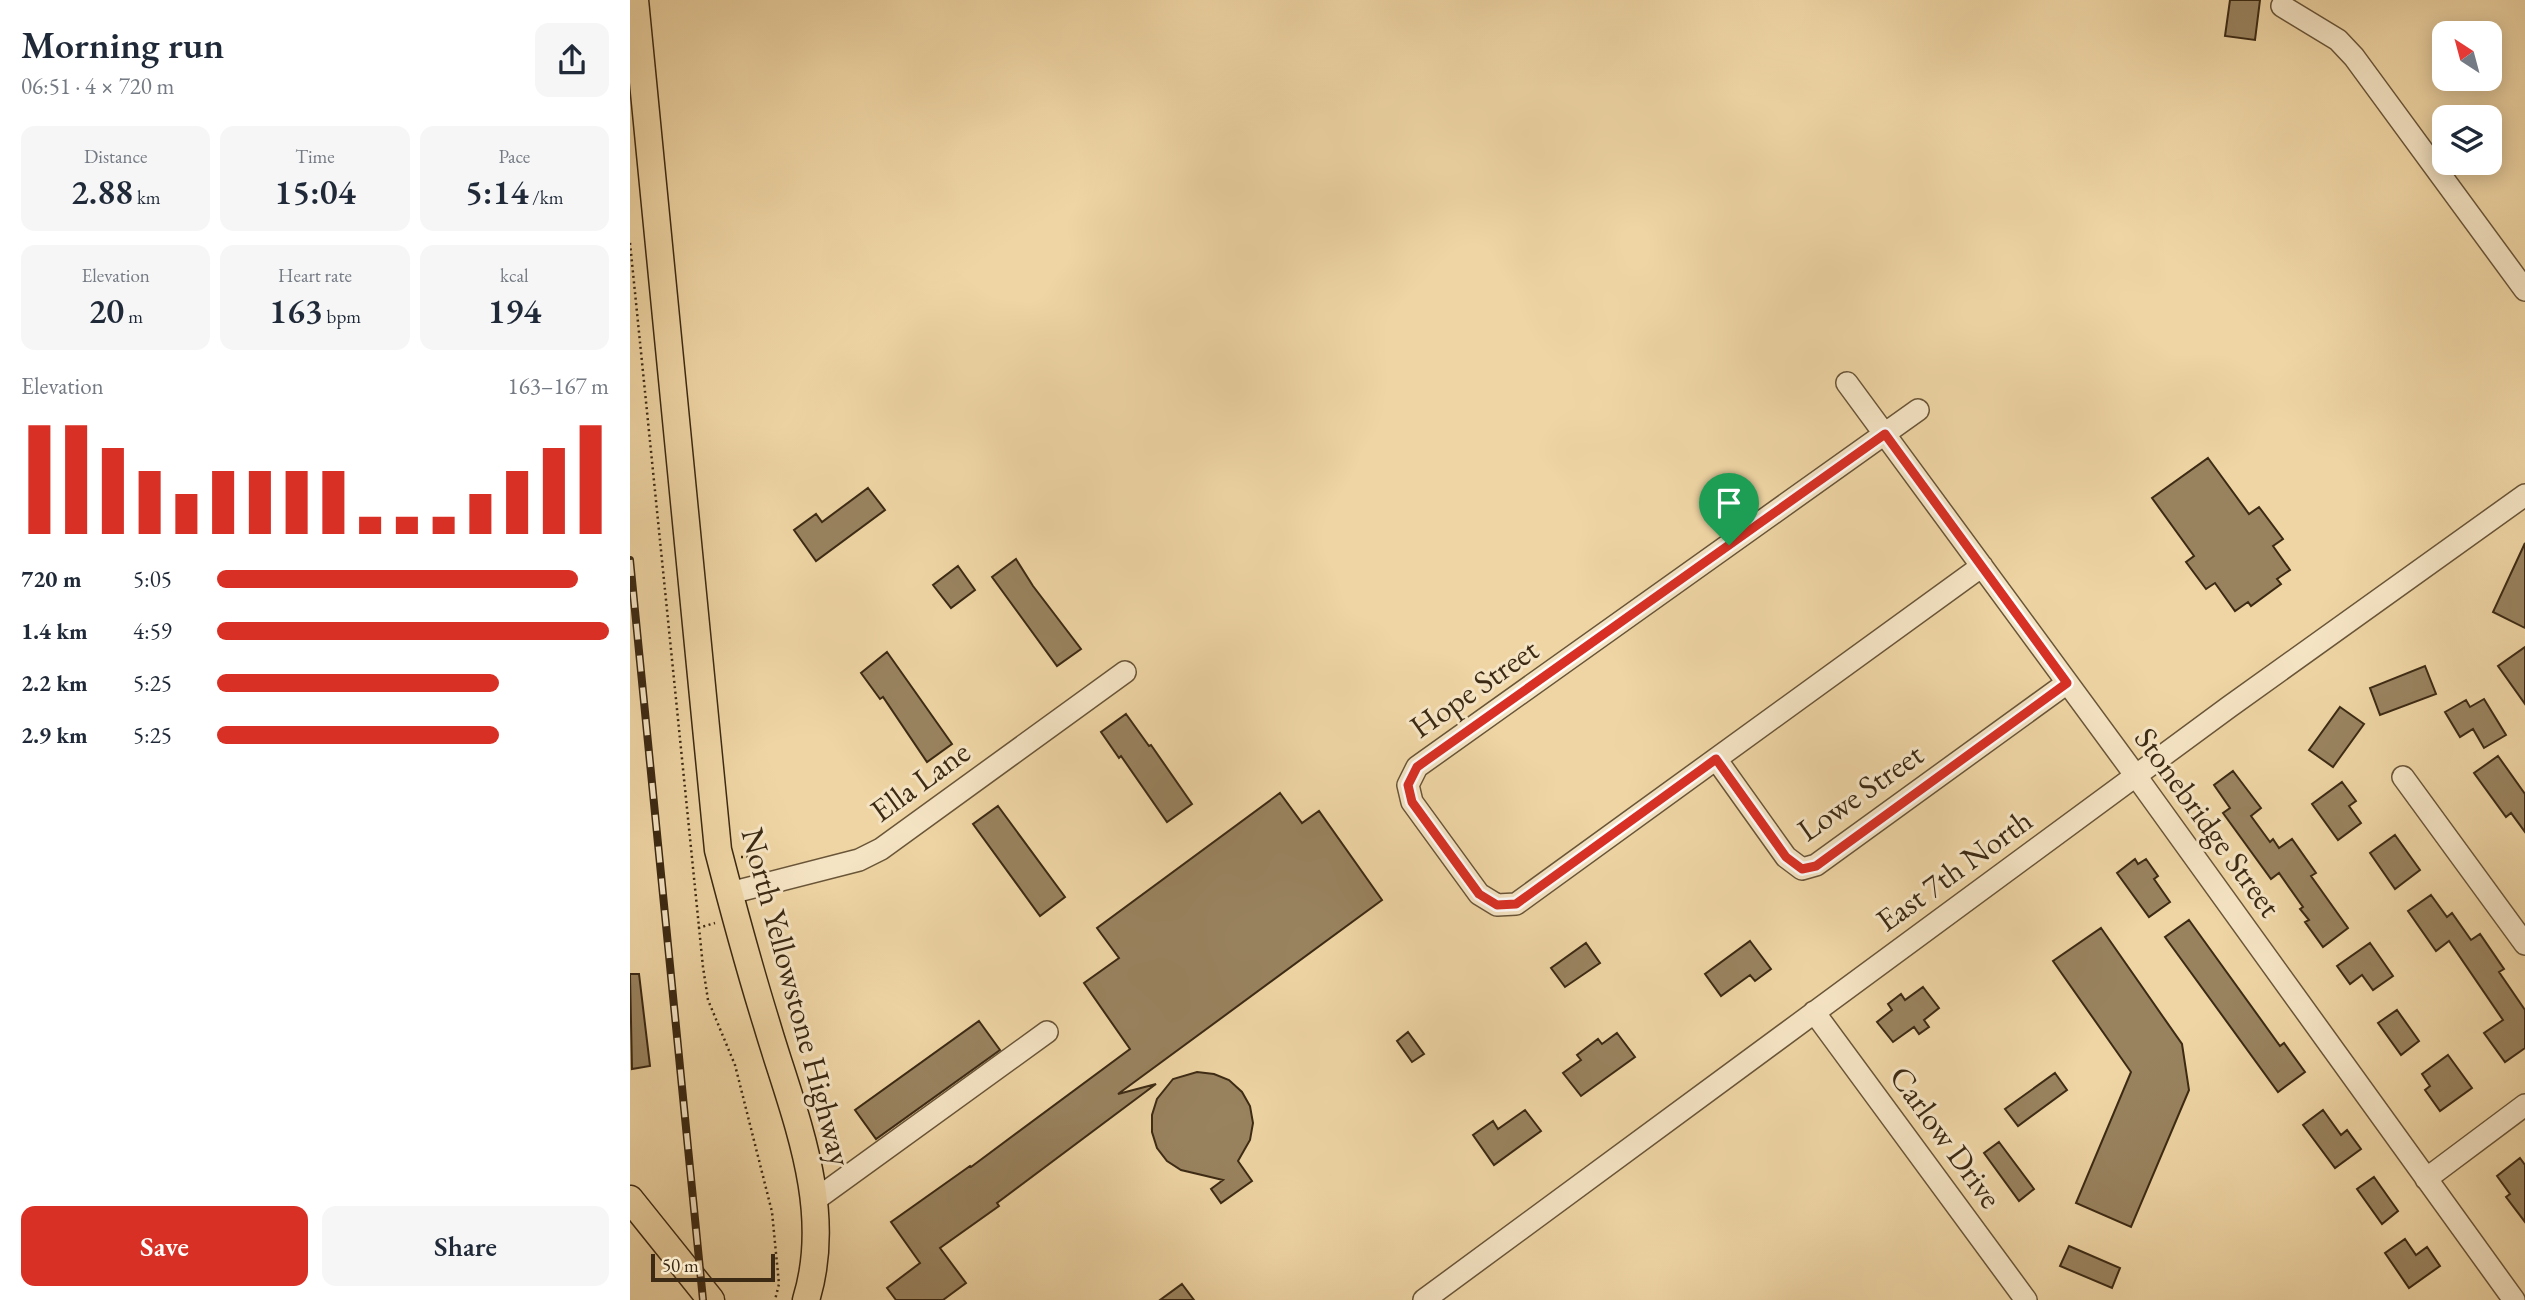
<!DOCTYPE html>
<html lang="en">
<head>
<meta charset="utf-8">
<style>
  body { margin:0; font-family:"EB Garamond",serif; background:#f6f6f7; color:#1f2937; height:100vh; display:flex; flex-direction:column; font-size:26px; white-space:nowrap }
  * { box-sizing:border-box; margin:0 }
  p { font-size:23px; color:#747a83 }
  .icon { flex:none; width:38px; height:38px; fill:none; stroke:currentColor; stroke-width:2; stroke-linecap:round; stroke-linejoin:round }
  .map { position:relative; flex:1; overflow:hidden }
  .drawer { display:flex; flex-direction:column; background:#fff; width:630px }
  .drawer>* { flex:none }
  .needle { width:46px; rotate:324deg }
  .controls { position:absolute; left:1802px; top:21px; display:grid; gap:14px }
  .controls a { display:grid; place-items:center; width:70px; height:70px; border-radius:14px; background:#fff; box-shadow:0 4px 18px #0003; font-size:35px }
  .scale { position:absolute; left:21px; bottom:18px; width:124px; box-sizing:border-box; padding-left:7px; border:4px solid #3c2a14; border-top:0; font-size:19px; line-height:24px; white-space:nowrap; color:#3c2a14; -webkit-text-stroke:5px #f5e4c4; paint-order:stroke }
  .pin { position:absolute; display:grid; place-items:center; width:60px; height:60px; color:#fff; margin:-72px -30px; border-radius:50% 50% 50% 0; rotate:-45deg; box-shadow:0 0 7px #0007 }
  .pin .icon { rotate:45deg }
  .round { display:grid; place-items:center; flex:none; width:74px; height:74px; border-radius:14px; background:#f6f6f7 }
  .summary { display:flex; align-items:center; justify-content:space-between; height:119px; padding:0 21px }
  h1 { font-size:38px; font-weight:600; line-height:52px }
  .stats { display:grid; grid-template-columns:repeat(3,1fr); gap:10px; height:119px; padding:7px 21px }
  .stats div { display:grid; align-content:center; border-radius:14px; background:#f6f6f7; text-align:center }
  .stats b { font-size:35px; font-weight:600 }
  .stats small { font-size:19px; font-weight:400 }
  .stats p { font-size:19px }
  .chart { height:196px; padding:14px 21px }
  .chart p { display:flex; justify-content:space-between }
  .chart svg { width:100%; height:126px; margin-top:7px; stroke:#d93025; stroke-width:6 }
  .primary-button { display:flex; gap:14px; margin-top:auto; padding:14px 21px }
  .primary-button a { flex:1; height:80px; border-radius:14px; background:#d93025; color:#fff; font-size:28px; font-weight:600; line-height:80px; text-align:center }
  .primary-button a+a { background:#f6f6f7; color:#1f2937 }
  ul { padding:0 21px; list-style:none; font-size:23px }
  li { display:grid; grid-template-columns:112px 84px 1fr; align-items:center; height:52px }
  li i { height:18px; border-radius:9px; background:#d93025 }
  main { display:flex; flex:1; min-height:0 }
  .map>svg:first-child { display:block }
</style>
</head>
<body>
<main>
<section class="drawer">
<div class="summary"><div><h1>Morning run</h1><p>06:51 · 4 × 720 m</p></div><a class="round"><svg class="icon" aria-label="share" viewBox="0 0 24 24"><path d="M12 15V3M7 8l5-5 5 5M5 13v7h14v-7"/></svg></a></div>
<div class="stats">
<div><p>Distance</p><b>2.88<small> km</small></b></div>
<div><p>Time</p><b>15:04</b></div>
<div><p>Pace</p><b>5:14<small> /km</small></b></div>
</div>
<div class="stats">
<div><p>Elevation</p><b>20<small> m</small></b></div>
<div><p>Heart rate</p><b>163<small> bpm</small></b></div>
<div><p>kcal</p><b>194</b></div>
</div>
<div class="chart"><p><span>Elevation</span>163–167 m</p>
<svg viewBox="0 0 160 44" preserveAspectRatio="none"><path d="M5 44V6M15 44V6M25 44V14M35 44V22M45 44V30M55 44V22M65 44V22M75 44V22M85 44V22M95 44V38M105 44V38M115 44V38M125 44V30M135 44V22M145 44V14M155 44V6"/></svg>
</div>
<ul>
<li><b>720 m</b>5:05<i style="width:92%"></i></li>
<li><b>1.4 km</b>4:59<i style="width:100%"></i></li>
<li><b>2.2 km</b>5:25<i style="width:72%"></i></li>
<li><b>2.9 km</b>5:25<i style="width:72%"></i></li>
</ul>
<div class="primary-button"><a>Save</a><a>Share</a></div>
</section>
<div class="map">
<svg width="1895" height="1300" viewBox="0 0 1895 1300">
  <rect width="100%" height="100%" fill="#efd5a4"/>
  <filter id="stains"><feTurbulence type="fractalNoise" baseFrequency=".00286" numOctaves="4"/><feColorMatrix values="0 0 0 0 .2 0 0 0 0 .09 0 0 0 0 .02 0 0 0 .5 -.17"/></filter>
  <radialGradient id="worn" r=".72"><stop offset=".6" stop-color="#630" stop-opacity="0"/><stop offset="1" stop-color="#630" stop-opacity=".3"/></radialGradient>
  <path fill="#99835f" stroke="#3c2a14" stroke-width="2" d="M1600,0H1630L1625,40L1595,36Z
    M1578,458L1619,514L1629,507L1653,539L1643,546L1660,570L1647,579L1651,584L1621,606L1618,602L1605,611L1585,583L1576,589L1556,562L1564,556L1522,498Z
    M238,488L255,510L186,561L164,530L186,514L192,522Z
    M1895,543V628L1863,612Z
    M386,559L403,586L451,649L427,666L362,577Z
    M328,566L345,590L321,608L303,585Z
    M1895,647V704L1868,666Z
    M257,652L322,744L297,762L253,697L250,699L231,673Z
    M1795,666L1806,694L1750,715L1740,688Z
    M1854,699L1876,735L1854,748L1843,729L1830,737L1815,712L1836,700L1840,707Z
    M1710,707L1734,724L1703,767L1679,750Z
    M496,714L519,746L521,745L562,804L537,822L491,756L489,758L471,732Z
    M1868,756L1895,794V832L1881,813L1876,817L1844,773Z
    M1603,771L1631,808L1621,816L1640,842L1643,839L1649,848L1662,839L1686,873L1681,876L1718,928L1693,947L1675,922L1679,920L1670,909L1673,907L1649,873L1641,879L1593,813L1600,808L1584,785Z
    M1712,782L1726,801L1719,806L1731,823L1708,840L1682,804Z
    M650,793L672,823L689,811L752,900L488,1094L526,1084L367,1203L369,1206L310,1248L336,1283L313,1300H266L257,1288L290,1263L261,1222L340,1166L341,1167L500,1049L454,983L489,958L467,928Z
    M368,806L435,897L410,916L343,824Z
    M1765,835L1790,870L1765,889L1740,853Z
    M1505,859L1508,864L1516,859L1528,876L1524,879L1540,902L1519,917L1487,873Z
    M1801,895L1817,917L1822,913L1841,940L1850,934L1874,969L1869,972L1895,1010V1048L1875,1062L1854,1033L1873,1020L1819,941L1806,951L1778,911Z
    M1559,920L1650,1046L1654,1043L1675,1072L1648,1092L1535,937Z
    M1471,928L1552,1044L1559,1090L1501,1227L1446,1203L1501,1072L1423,961Z
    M1120,941L1141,969L1125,981L1120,975L1091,996L1075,974Z
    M956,943L970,963L935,987L921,968Z
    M1740,943L1763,976L1743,990L1732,975L1720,984L1707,966Z
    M0,974H9L20,1066L2,1069Z
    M1293,987L1309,1008L1294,1020L1299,1027L1289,1034L1284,1027L1263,1042L1247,1022L1262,1010L1258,1004L1271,994L1275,1000Z
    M1767,1010L1789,1041L1771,1055L1748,1023Z
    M349,1021L370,1050L246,1139L225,1110Z
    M778,1032L794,1054L782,1062L767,1041Z
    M987,1033L1005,1057L951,1096L933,1073L951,1060L947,1055L968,1039L972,1044Z
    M1818,1055L1842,1088L1810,1111L1795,1090L1800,1086L1792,1074Z
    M567,1072L584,1074L599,1080L612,1092L620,1106L623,1123L620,1140L608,1161L622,1181L591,1203L581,1189L593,1180L551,1170L537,1161L527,1148L522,1132V1115L527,1099L543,1079Z
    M1425,1073L1437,1090L1388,1126L1375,1109Z
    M895,1110L911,1131L864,1165L843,1135L863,1121L868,1129Z
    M1693,1110L1711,1135L1717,1130L1731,1149L1705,1168L1673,1125Z
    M1369,1142L1404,1189L1389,1201L1354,1153Z
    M1890,1158L1895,1165V1222L1876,1197L1880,1194L1867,1176Z
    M1744,1177L1768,1211L1752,1224L1727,1189Z
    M1775,1239L1786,1255L1797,1247L1810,1266L1779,1288L1755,1253Z
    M1439,1246L1490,1268L1482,1288L1430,1266Z
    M552,1284L564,1300H530Z"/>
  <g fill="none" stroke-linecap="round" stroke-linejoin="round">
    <g stroke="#695538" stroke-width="24">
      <path id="minor" d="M1652,6L1708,40L1724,57L1895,290
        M1217,383L1506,776L1884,1300
        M1288,410L787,767L778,785L782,802L849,894L867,905L886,904L1352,566
        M1086,759L1156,857L1172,869L1186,865L1437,683
        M1773,777L1895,944
        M100,893L229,860L251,849L495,672
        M1184,1012L1396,1300
        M1796,1179L1895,1105
        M185,1200L417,1032
        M794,1300L1599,707L1895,495"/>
    </g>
    <g stroke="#3c2a14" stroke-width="29">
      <path id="major" d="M5,0L88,850C103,908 119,967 137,1025C163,1113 205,1207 176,1300
        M0,1199L81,1300"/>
    </g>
    <path stroke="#3c2a14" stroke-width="2.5" stroke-dasharray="2 3.5" stroke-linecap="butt" d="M0,243L73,967L78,1000L105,1065L142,1212L149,1284L145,1300
      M111,857L129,856L131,863
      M68,928L85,923"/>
    <use href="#minor" stroke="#f5e4c4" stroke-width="21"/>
    <use href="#major" stroke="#efd5a4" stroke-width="26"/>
    <g stroke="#3c2a14" stroke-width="8">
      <path id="rail" d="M0,560L73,1300"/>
    </g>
    <use href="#rail" stroke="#f5e4c4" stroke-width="5" stroke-dasharray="16" stroke-linecap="butt"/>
  </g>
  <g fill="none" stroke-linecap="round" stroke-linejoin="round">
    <g stroke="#fff" stroke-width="14">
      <path id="route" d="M1255,434L1437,683L1186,866L1172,869L1156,857L1086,759L886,904L867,905L849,894L782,802L778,785L787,767Z"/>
    </g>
    <use href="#route" stroke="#d93025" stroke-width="9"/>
  </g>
  <g text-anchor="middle" stroke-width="6" stroke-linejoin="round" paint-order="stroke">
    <g font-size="32" fill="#3c2a14" stroke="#f5e4c4">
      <text transform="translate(844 688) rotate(-35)" y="11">Hope Street</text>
      <text transform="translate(290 781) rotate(-36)" y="11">Ella Lane</text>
      <text transform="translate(1230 792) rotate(-35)" y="11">Lowe Street</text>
      <text transform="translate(1578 822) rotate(54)" y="11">Stonebridge Street</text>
      <text transform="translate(1324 870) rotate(-36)" y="11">East 7th North</text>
      <text transform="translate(167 997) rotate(75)" y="11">North Yellowstone Highway</text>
      <text transform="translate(1316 1137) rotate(54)" y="11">Carlow Drive</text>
    </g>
  </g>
  <rect width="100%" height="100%" filter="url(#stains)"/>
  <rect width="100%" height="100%" fill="url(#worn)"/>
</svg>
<div class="controls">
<a><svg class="needle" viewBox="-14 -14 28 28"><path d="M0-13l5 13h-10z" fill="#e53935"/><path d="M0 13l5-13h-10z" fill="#747a83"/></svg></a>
<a><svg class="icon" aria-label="layers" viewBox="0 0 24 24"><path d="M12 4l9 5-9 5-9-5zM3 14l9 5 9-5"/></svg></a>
</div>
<div class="scale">50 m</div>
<div class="pin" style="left:1099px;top:545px;background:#1e9e55"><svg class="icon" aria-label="arrive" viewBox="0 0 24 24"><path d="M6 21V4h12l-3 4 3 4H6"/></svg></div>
</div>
</main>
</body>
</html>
